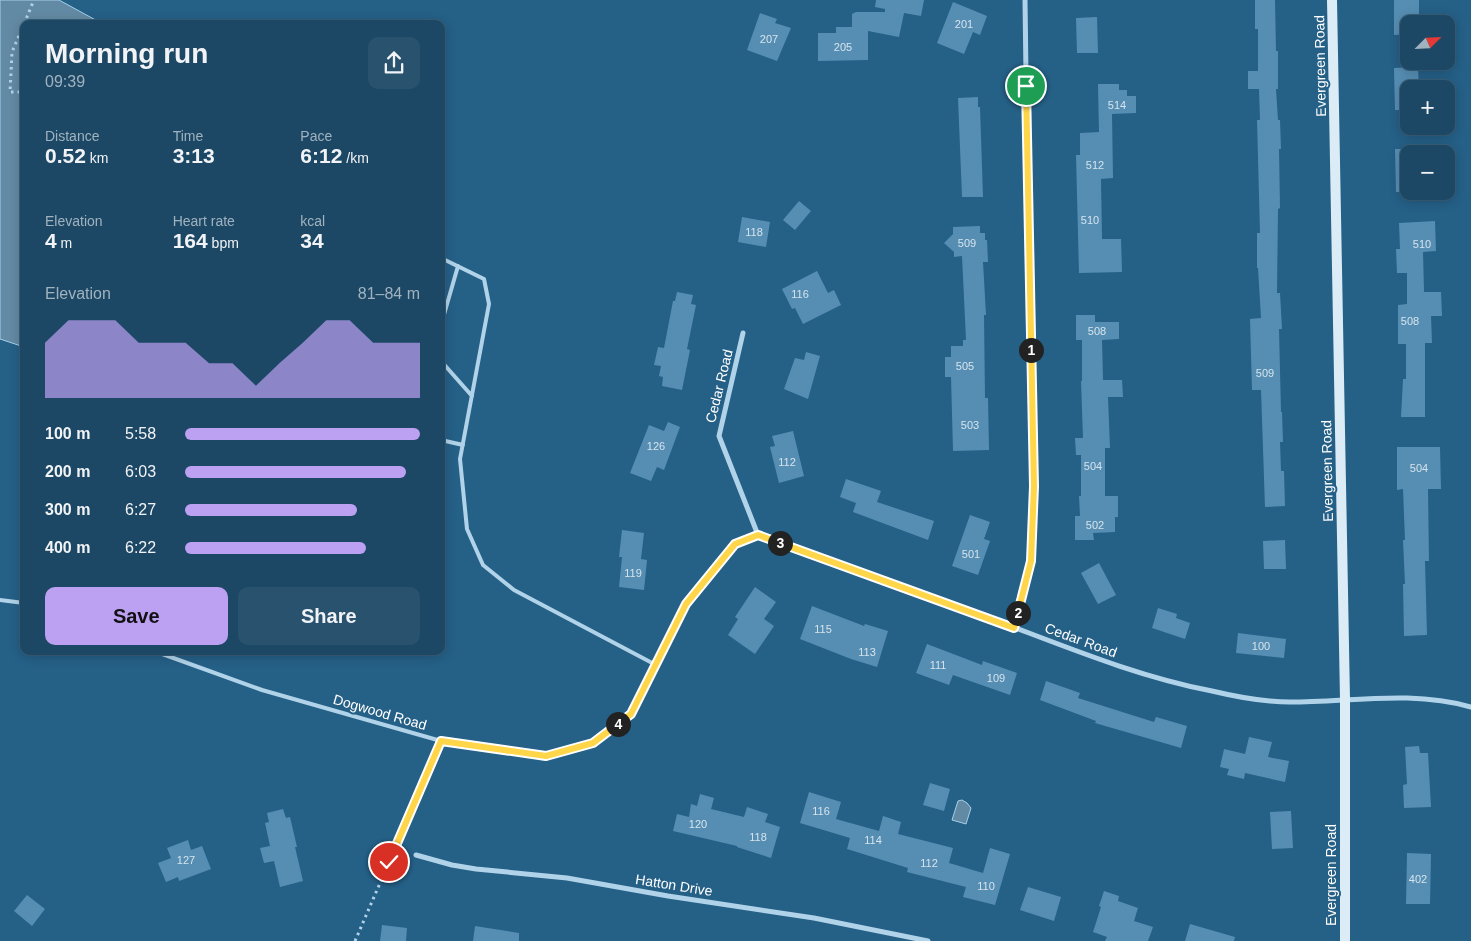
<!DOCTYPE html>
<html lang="en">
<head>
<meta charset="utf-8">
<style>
  body { margin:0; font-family:Helvetica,sans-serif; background:#29526e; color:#f1f3f6; height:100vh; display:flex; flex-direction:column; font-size:19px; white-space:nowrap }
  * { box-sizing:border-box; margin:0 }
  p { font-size:16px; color:#a0b2bf }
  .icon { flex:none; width:28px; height:28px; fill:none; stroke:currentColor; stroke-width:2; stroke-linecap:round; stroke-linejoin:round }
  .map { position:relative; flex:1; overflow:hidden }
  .drawer { position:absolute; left:20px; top:20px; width:425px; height:635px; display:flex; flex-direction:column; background:#1c4865; border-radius:10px; box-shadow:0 2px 12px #0003,0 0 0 1px #3a6079 }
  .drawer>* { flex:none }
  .needle { width:32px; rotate:66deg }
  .fabs { position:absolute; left:1400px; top:15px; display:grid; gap:10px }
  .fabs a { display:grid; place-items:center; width:55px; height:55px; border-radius:10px; background:#1c4865; box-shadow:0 2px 12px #0003,0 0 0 1px #3a6079; font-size:25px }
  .pin { position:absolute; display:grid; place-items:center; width:42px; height:42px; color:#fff; margin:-21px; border:2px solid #fff; border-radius:50%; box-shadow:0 1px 5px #0007 }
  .km { position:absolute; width:25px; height:25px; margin:-12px; border-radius:50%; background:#222; color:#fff; font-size:14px; line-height:25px; text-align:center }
  .round { display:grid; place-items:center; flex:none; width:52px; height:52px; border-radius:10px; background:#29526e }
  .overview { display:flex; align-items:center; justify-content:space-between; height:85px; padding:0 25px }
  h1 { font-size:28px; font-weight:700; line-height:38px }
  .figures { display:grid; grid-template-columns:repeat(3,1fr); gap:8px; height:85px; padding:5px 25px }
  .figures div { display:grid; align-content:center }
  .figures b { font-size:21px; font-weight:700 }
  .figures small { font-size:14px; font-weight:400 }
  .figures p { font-size:14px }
  .chart { height:140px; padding:10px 25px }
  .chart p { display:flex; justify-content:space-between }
  .chart svg { width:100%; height:90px; margin-top:5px; fill:#bca0f2; opacity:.7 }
  .action { display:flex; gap:10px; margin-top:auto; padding:10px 25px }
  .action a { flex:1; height:58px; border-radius:10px; background:#bca0f2; color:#111; font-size:20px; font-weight:700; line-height:58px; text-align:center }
  .action a+a { background:#29526e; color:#f1f3f6 }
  ul { padding:0 25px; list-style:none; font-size:16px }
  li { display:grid; grid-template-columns:80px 60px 1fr; align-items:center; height:38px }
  li i { height:12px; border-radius:6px; background:#bca0f2 }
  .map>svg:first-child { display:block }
</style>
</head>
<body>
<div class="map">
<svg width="1471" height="941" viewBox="0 0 1471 941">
  <rect width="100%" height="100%" fill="#256087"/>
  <path fill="#638aa4" stroke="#a5d0e9" d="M0,0H59L103,24H24V347L0,339Z
    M962,800L967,803L971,808L966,824L952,820L958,801Z"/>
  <path fill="#568eb3" d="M876,0H924L921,16L904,13L899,37L868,31V60L818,61V33H836V27H852V14L856,12H885V9L875,7Z
    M1255,0H1275L1276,51H1278V89H1276L1278,120H1280L1281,149H1279L1280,208L1278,209L1277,293H1280L1282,329H1279L1281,412H1282L1283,442H1280L1281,471H1284L1285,506L1265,507L1261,390H1252L1250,319L1261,318L1258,268H1257V233H1260L1257,120H1260L1259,89H1248V71H1258V29H1255Z
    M1394,0H1419V24H1409V34L1394,35Z
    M953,2L987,16L980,35L973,32L964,54L937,43Z
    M760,13L777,19L775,23L791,28L777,61L747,50Z
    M1097,17L1098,53H1077L1076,18Z
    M1418,67L1419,89H1409V110H1395L1394,68Z
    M1098,84H1119V90H1127V96H1136V113L1112,114L1113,178L1101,179L1102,239H1121L1122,272L1079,273L1076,155H1080V133L1099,132Z
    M978,97V107H980L983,197H962L958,98Z
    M1395,149H1409V192H1396Z
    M799,201L811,211L795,230L783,220Z
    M742,217L770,222L766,247L738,242Z
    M1435,221L1436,251L1423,252L1424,292H1441L1442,316H1431L1432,343H1425V417H1401L1403,379H1406V344H1398V305L1407,304V273H1397L1396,249H1400L1399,223Z
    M980,226V233H985V240H987L988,262H983L986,315H984L985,398H988L989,450L953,451L951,377H945V357H951V346H963V340H966L962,256L954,257V252L944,243L953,234V227Z
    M817,271L828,293L834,290L841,305L803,324L795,308L792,309L782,289Z
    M677,292L693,295L691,304L696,305L687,349L690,350L682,390L662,386L663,377L659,376L661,366L654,365L658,347L664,348L673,301H675Z
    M1076,315H1095V322H1119V339L1102,340L1103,380H1122L1123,397H1108L1110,448H1105V496H1118V517H1115V532L1093,533L1094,540H1075V516H1080L1079,496H1081V455H1076L1075,438H1083L1081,381H1082V340H1076Z
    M806,352L820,356L808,399L784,389L795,358L804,360Z
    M668,422L680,427L664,470L657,467L651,481L630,473L649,425L664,431Z
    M793,431L804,476L779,483L770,447L775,446L772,436Z
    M1397,447H1440L1441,489H1428L1429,561H1425L1427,635L1404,636L1403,584H1405L1403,540H1405L1403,489L1397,490Z
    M846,479L881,491L877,502L934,521L928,540L853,512L856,503L840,497Z
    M970,515L990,522L984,539L990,541L978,575L952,566Z
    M622,530L644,533L641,559L647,560L644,590L619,587L622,557H619Z
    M1285,540L1286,569H1264L1263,541Z
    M1099,563L1116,595L1098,604L1081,573Z
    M755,587L776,602L764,619L774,626L755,654L728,635L738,619L735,617Z
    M812,606L864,626L865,624L888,631L877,667L851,659L800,639Z
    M1158,608L1177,614L1176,618L1190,623L1185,639L1152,628Z
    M1238,633L1286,639L1284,658L1236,653Z
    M927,644L982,665L983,661L1017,673L1010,695L953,675L949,685L916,673Z
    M1046,681L1080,693L1078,698L1154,722L1156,717L1187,726L1181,748L1095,723L1096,721L1040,700Z
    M1249,737L1272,742L1268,757L1289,761L1285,782L1245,773L1244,779L1227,775L1229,769L1220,767L1224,749L1245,754Z
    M1419,746L1420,753H1428L1431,807L1404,808L1403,785L1407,784L1405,747Z
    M930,783L950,789L944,811L923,805Z
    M809,792L841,802L836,819L879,831L883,816L901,822L898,834L953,848L949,863L983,873L990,848L1010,854L995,905L963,897L966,887L907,872L908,868L847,849L850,838L800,823Z
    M700,794L714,798L711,809L744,817L747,807L768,814L765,822L780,827L771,858L737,847V846L673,831L677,814L689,817L691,804L697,806Z
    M283,809L286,818L290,817L297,847H295L303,881L280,887L274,861L264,863L260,848L270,846L265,823L269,822L267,813Z
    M1291,811L1293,848L1272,849L1270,812Z
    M188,840L191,850L202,846L211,869L179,881L178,877L166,882L158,863L171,858L167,848Z
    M1407,853L1431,854L1430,904H1406Z
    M1028,887L1061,897L1054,921L1020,910Z
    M1104,891L1119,896L1118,901L1138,908L1134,921L1153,927L1148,941H1105L1107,937L1093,932L1101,907L1099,906Z
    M27,895L45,909L32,926L14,911Z
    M1190,924L1235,937L1234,941H1185Z
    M382,925L407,928L406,941H380Z
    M475,926L519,933V941H473Z"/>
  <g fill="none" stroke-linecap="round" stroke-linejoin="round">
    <path stroke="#b1d3e9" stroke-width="3" stroke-dasharray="2.5 4" stroke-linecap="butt" d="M24,24L34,0
      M107,24L109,20
      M20,92H10L12,52L24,24
      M21,209H24
      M355,941L438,749"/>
    <path stroke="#b1d3e9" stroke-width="4" d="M441,258L484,279L489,304L460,459L467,529L483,565L514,590L656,665L686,604L735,544L758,535
      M441,325L458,266
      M441,361L472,396
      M441,440L463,445
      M0,600L24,603
      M154,651L262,690L441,741L546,756L593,743L631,714L656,665"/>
    <path stroke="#b1d3e9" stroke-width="5" d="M743,333L719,436L758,535C838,564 919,593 1000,622C1069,648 1139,677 1212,691C1237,697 1265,702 1290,702C1351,702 1411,690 1471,707
      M1014,628L1031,561L1035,486L1028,226L1025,0
      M416,855L452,865L476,869L567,878L668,896L814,918L928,941"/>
    <path stroke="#dbecf7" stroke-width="10" d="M1332,0L1345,699V941"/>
  </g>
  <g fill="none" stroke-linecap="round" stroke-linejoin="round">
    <g stroke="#fff" stroke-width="10">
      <path id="route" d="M389,862L441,741L546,756L593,743L631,714L686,604L735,544L758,535L1014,628L1031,561L1034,486L1026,86"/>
    </g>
    <use href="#route" stroke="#ffd54a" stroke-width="6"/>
  </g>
  <g text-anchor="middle" stroke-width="4" stroke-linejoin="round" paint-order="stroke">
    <g font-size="11" fill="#d5e3ec">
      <text x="964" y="28">201</text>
      <text x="769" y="43">207</text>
      <text x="843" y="51">205</text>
      <text x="1117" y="109">514</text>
      <text x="1095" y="169">512</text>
      <text x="1090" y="224">510</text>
      <text x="754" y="236">118</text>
      <text x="967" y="247">509</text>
      <text x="1422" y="248">510</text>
      <text x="800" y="298">116</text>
      <text x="1410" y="325">508</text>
      <text x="1097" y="335">508</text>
      <text x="965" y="370">505</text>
      <text x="1265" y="377">509</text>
      <text x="970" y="429">503</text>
      <text x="656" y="450">126</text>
      <text x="787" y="466">112</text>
      <text x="1093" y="470">504</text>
      <text x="1419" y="472">504</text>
      <text x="1095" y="529">502</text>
      <text x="971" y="558">501</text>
      <text x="633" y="577">119</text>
      <text x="823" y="633">115</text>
      <text x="1261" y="650">100</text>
      <text x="867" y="656">113</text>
      <text x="938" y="669">111</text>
      <text x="996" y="682">109</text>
      <text x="821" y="815">116</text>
      <text x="698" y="828">120</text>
      <text x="758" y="841">118</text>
      <text x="873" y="844">114</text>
      <text x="186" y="864">127</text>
      <text x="929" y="867">112</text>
      <text x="1418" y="883">402</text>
      <text x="986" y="890">110</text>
    </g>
    <g font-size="14" fill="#fff" stroke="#256087">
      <text transform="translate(1320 66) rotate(-91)" y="5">Evergreen Road</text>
      <text transform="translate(719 386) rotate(-76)" y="5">Cedar Road</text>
      <text transform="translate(1327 471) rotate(-91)" y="5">Evergreen Road</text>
      <text transform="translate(1081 640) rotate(20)" y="5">Cedar Road</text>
      <text transform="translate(380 712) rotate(16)" y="5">Dogwood Road</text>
      <text transform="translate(1331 875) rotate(-90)" y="5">Evergreen Road</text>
      <text transform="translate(674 885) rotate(9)" y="5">Hatton Drive</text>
    </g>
  </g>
</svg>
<div class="fabs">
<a><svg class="needle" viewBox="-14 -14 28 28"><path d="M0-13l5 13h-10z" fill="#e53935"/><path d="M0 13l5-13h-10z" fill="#a0b2bf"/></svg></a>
<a>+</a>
<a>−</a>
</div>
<div class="pin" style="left:1026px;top:86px;background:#1e9e55"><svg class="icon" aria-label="arrive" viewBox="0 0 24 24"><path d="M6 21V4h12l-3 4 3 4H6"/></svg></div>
<div class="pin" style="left:389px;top:862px;background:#d93025"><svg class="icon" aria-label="check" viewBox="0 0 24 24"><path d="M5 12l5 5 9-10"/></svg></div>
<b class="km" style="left:1031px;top:350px">1</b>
<b class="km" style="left:1018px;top:613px">2</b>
<b class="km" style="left:780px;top:543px">3</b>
<b class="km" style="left:618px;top:724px">4</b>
<section class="drawer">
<div class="overview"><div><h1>Morning run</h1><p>09:39</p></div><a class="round"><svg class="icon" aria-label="share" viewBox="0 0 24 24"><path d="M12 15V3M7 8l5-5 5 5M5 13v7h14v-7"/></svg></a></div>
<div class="figures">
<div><p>Distance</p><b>0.52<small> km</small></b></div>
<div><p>Time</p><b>3:13</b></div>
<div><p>Pace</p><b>6:12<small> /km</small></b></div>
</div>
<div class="figures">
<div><p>Elevation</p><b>4<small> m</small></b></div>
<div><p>Heart rate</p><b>164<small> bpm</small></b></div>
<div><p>kcal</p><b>34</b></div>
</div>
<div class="chart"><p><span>Elevation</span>81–84 m</p>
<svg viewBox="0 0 160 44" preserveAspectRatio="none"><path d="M0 44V17L10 6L20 6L30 6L40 17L50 17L60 17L70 27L80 27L90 38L100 27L110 17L120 6L130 6L140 17L150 17L160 17V44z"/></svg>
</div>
<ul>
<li><b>100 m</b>5:58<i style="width:100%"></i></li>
<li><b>200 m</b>6:03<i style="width:94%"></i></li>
<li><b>300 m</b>6:27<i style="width:73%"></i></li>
<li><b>400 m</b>6:22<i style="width:77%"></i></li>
</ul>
<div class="action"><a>Save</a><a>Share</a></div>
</section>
</div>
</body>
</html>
